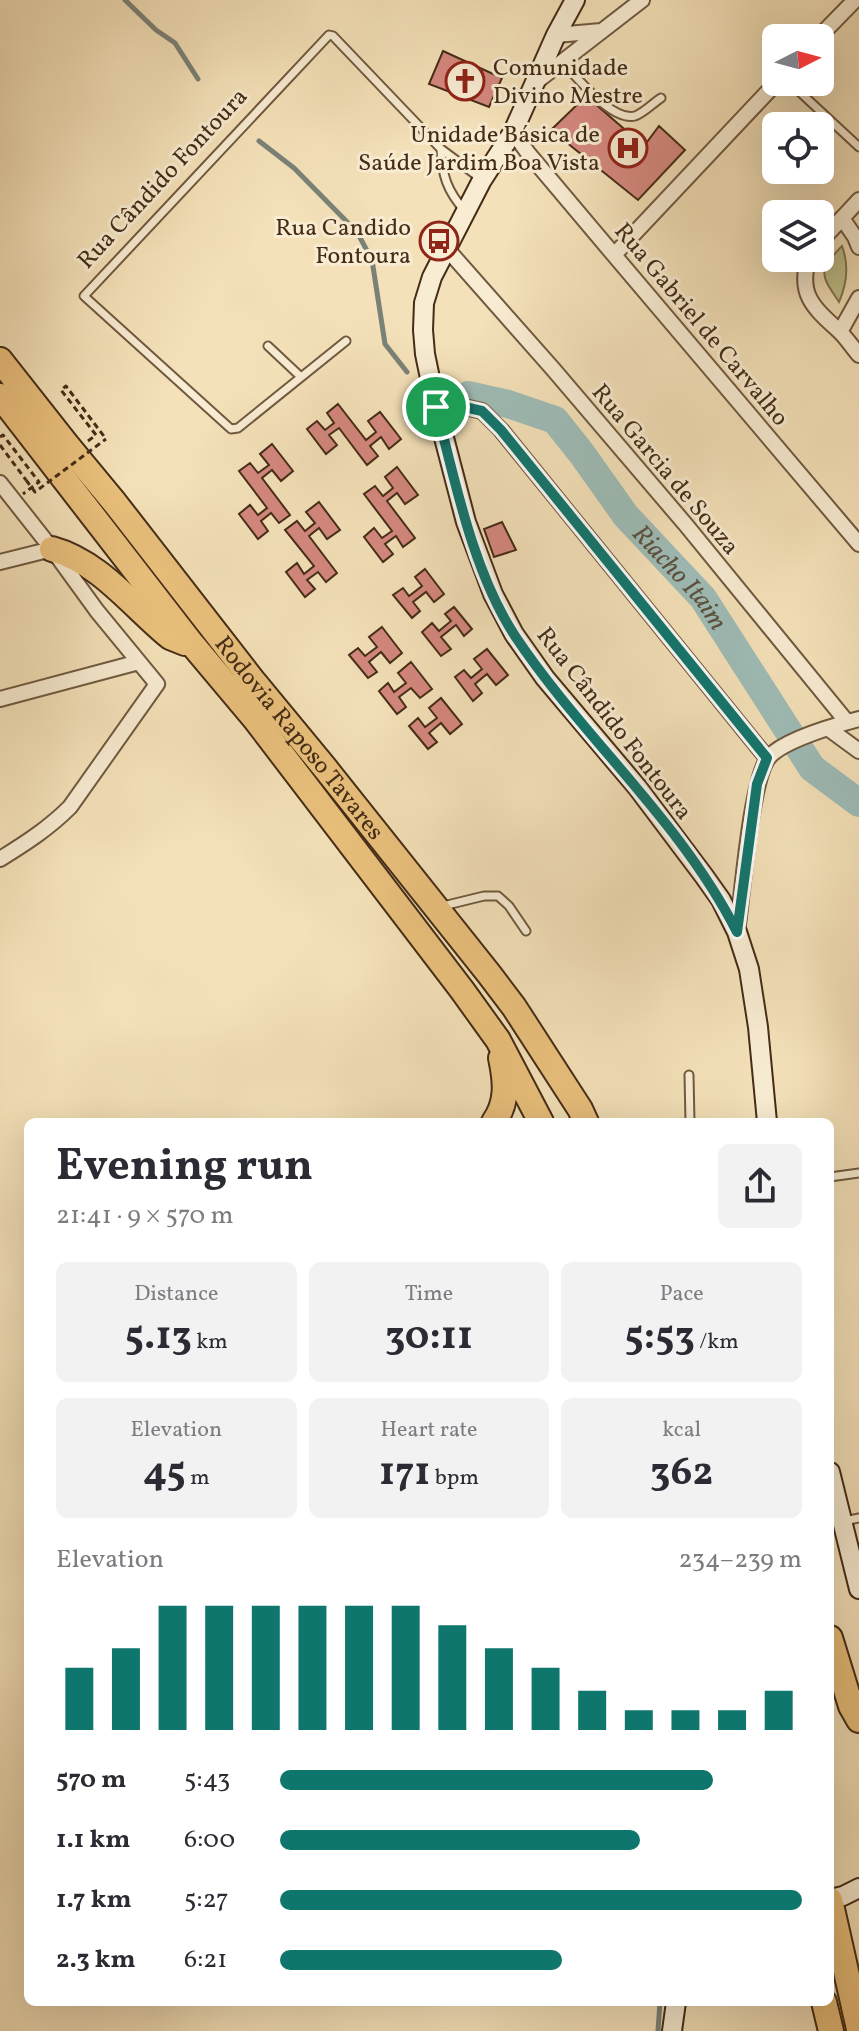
<!DOCTYPE html>
<html lang="en">
<head>
<meta charset="utf-8">
<style>
  body { margin:0; font-family:Vollkorn,serif; background:#f2f2f3; color:#2b2b33; height:100vh; display:flex; flex-direction:column; font-size:30px; white-space:nowrap }
  * { box-sizing:border-box; margin:0 }
  p { font-size:26px; color:#7c7c81 }
  .icon { flex:none; width:44px; height:44px; fill:none; stroke:currentColor; stroke-width:2; stroke-linecap:round; stroke-linejoin:round }
  .map { position:relative; flex:1; overflow:hidden }
  .details { position:absolute; left:24px; top:1118px; width:810px; height:888px; display:flex; flex-direction:column; background:#fff; border-radius:12px; box-shadow:0 8px 32px #0002 }
  .details>* { flex:none }
  .needle { width:52px; rotate:84deg }
  .fabs { position:absolute; left:762px; top:24px; display:grid; gap:16px }
  .fabs a { display:grid; place-items:center; width:72px; height:72px; border-radius:12px; background:#fff; box-shadow:0 8px 32px #0002; font-size:40px }
  .pin { position:absolute; display:grid; place-items:center; width:68px; height:68px; color:#fff; margin:-34px; border:4px solid #fff; border-radius:50%; box-shadow:0 2px 8px #0007 }
  .round { display:grid; place-items:center; flex:none; width:84px; height:84px; border-radius:12px; background:#f2f2f3 }
  .head { display:flex; align-items:center; justify-content:space-between; height:136px; padding:0 32px }
  h1 { font-size:44px; font-weight:700; line-height:60px }
  .metrics { display:grid; grid-template-columns:repeat(3,1fr); gap:12px; height:136px; padding:8px 32px }
  .metrics div { display:grid; align-content:center; border-radius:12px; background:#f2f2f3; text-align:center }
  .metrics b { font-size:40px; font-weight:700 }
  .metrics small { font-size:22px; font-weight:400 }
  .metrics p { font-size:22px }
  .chart { height:224px; padding:16px 32px }
  .chart p { display:flex; justify-content:space-between }
  .chart svg { width:100%; height:144px; margin-top:8px; stroke:#0f766e; stroke-width:6 }
  ul { padding:0 32px; list-style:none; font-size:26px }
  li { display:grid; grid-template-columns:128px 96px 1fr; align-items:center; height:60px }
  li i { height:20px; border-radius:10px; background:#0f766e }
  .map>svg:first-child { display:block }
</style>
</head>
<body>
<div class="map">
<svg width="859" height="2031" viewBox="0 0 859 2031">
  <rect width="100%" height="100%" fill="#f4e1b9"/>
  <filter id="stains"><feTurbulence type="fractalNoise" baseFrequency=".0025" numOctaves="4"/><feColorMatrix values="0 0 0 0 .2 0 0 0 0 .09 0 0 0 0 .02 0 0 0 .5 -.17"/></filter>
  <radialGradient id="worn" r=".72"><stop offset=".6" stop-color="#630" stop-opacity="0"/><stop offset="1" stop-color="#630" stop-opacity=".3"/></radialGradient>
  <path fill="#c0c18c" stroke="#827651" stroke-width="2" d="M842,246C849,265 847,284 839,302C821,275 817,272 842,246Z"/>
  <g fill="none" stroke-linecap="round" stroke-linejoin="round">
    <path stroke="#7a8277" stroke-width="5" d="M125,0L156,30L175,43L198,79
      M259,141L294,168L357,232L372,260L385,344L407,372
      M658,2031L660,2002"/>
    <path stroke="#9ebcb7" stroke-width="28" id="s1" d="M468,395L508,404L555,420L582,454L626,516L703,598L812,768L859,803"/>
  </g>
  <path fill="#d5887f" stroke="#442c16" stroke-width="2" d="M443,51L502,78L489,107L429,84Z
    M586,96L644,146L659,126L685,150L638,200L551,130Z
    M338,404L366,440L376,432L368,421L380,412L401,439L389,449L381,437L370,446L378,456L367,465L339,428L329,435L337,445L326,454L307,429L317,421L325,430L334,423L327,413Z
    M272,444L293,471L281,481L272,470L262,478L290,515L279,523L271,513L261,521L268,531L258,539L239,514L250,505L258,515L267,508L239,471L250,463L258,473L269,465L260,454Z
    M397,467L418,495L405,504L397,493L387,501L415,538L403,547L396,536L385,544L393,554L383,562L364,537L374,528L382,538L392,531L364,494L375,486L383,496L393,488L385,477Z
    M319,502L340,530L327,539L319,528L309,536L337,573L326,582L318,572L307,580L315,589L305,597L286,572L297,563L304,574L314,566L285,530L297,521L305,531L315,523L306,512Z
    M502,522L516,550L494,557L484,529Z
    M425,569L444,594L434,602L426,592L413,602L420,611L412,618L393,595L403,588L409,596L422,586L415,577Z
    M454,607L472,629L464,636L456,625L441,637L451,649L441,656L422,632L432,623L439,631L451,621L445,614Z
    M382,627L402,653L390,663L381,652L369,662L377,672L368,678L349,655L358,648L365,656L377,647L369,637Z
    M487,649L508,675L496,685L487,674L475,684L482,693L473,701L455,677L464,670L471,678L482,669L474,659Z
    M411,662L432,689L420,698L411,688L399,697L406,707L397,714L379,691L388,683L394,692L406,683L398,673Z
    M441,698L462,724L450,734L441,723L429,733L437,742L428,749L409,726L418,718L425,727L437,718L429,708Z"/>
  <g fill="none" stroke-linecap="round" stroke-linejoin="round">
    <g stroke="#70593f" stroke-width="11">
      <path id="lane" d="M562,62C578,78 612,122 635,116C644,113 653,103 661,98
        M789,82L859,147
        M441,149C442,175 447,191 465,211
        M346,341L238,428L231,429L84,296L329,35L333,36L441,149L480,178
        M268,346L301,377
        M443,906L484,896H498L509,906L526,931
        M689,1075L690,1122
        M830,1177L859,1173
        M844,1521L859,1518"/>
    </g>
    <g stroke="#70593f" stroke-width="18">
      <path id="street" d="M556,35L601,31
        M818,38L855,0
        M536,82L642,0
        M513,132L528,153L614,255L859,544
        M842,218L855,237L859,247
        M820,242L859,200
        M447,249L553,369L686,525L847,722
        M614,255L777,82
        M809,258C797,294 814,308 838,330C846,337 852,347 859,355
        M840,332L859,298
        M436,407L460,406L482,411L501,430L767,758
        M0,483L52,549L97,611L157,684L70,807C49,828 26,843 0,859
        M0,562L52,549
        M0,699L139,662
        M829,729L859,751
        M737,932C742,899 751,777 769,757C784,740 836,725 859,719"/>
    </g>
    <g stroke="#442c16" stroke-width="22">
      <path id="secondary" d="M575,0L556,35L513,132L482,180L432,277L424,303L423,330L425,354L436,407L466,522L493,594L514,634L545,678L637,787L704,876L721,900L737,932L749,969L758,1027L767,1122
        M830,1472L859,1589
        M830,1899L843,1896L859,1888
        M672,2031L676,2002"/>
    </g>
    <g stroke="#442c16" stroke-width="28">
      <g id="highway">
        <path id="s2" d="M0,360L67,445L115,503L254,682L325,768L489,974L514,1007L580,1109L586,1122"/>
        <path d="M0,396L192,644L255,719L462,990L498,1040L541,1122"/>
        <path d="M52,549C100,562 133,607 170,637L185,643"/>
        <path d="M494,1122C508,1102 506,1082 501,1058"/>
        <path d="M830,1638L851,1706L859,1720"/>
        <path d="M830,1900L859,2029"/>
        <path d="M824,2002L831,2031"/>
      </g>
    </g>
    <path stroke="#442c16" stroke-width="3" stroke-dasharray="6 4" stroke-linecap="butt" d="M0,437L3,435L39,482L23,494
      M88,441L96,435L61,390L66,386L106,439
      M0,445L26,480"/>
    <use href="#lane" stroke="#f8ecd2" stroke-width="7"/>
    <use href="#street" stroke="#f8ecd2" stroke-width="14"/>
    <use href="#secondary" stroke="#f8ecd2" stroke-width="18"/>
    <use href="#highway" stroke="#eac07c" stroke-width="24"/>
    <path stroke="#442c16" stroke-width="3" stroke-dasharray="6 4" stroke-linecap="butt" d="M26,480L35,492L106,439"/>
  </g>
  <g fill="none" stroke-linecap="round" stroke-linejoin="round">
    <g stroke="#fff" stroke-width="16">
      <path id="route" d="M460,406L482,411L501,430L767,758L757,784L737,932C681,821 583,738 515,636C473,572 455,481 436,407Z"/>
    </g>
    <use href="#route" stroke="#0f766e" stroke-width="10"/>
  </g>
  <defs>
    <g id="church-ring" transform="scale(2)"><circle r="9.5" fill="#f8ecd2" stroke="#8f2418" stroke-width="1.5"/><path d="M-1.2-6h2.4v3.5h3.3v2.4h-3.3V6h-2.4V-.1h-3.3v-2.4h3.3Z" fill="#8f2418"/></g>
    <g id="hospital-ring" transform="scale(2)"><circle r="9.5" fill="#f8ecd2" stroke="#8f2418" stroke-width="1.5"/><path d="M-5-5h3v3.5h4V-5h3V5h-3V1.5h-4V5h-3Z" fill="#8f2418"/></g>
    <g id="bus-ring" transform="scale(2)"><circle r="9.5" fill="#f8ecd2" stroke="#8f2418" stroke-width="1.5"/><path d="M-5-6H5V4H4V6H2V4H-2V6H-4V4H-5ZM-3.5-4V0h7V-4ZM-3.5 1.2v1.5H-2V1.2ZM2 1.2v1.5H3.5V1.2Z" fill="#8f2418"/></g>
  </defs>
  <g fill-rule="evenodd">
    <use href="#church-ring" x="465" y="81"/>
    <use href="#hospital-ring" x="628" y="148"/>
    <use href="#bus-ring" x="439" y="241"/>
  </g>
  <g text-anchor="middle" stroke-width="6" stroke-linejoin="round" paint-order="stroke">
    <g font-size="24" fill="#442c16" stroke="#f8ecd2" text-anchor="end">
      <text x="493" y="75" text-anchor="start">Comunidade<tspan x="493" dy="28">Divino Mestre</tspan></text>
      <text x="600" y="142">Unidade Básica de<tspan x="600" dy="28">Saúde Jardim Boa Vista</tspan></text>
      <text x="411" y="235">Rua Candido<tspan x="411" dy="28">Fontoura</tspan></text>
    </g>
    <g font-size="24" fill="#442c16" stroke="#f8ecd2">
      <text transform="translate(162 178) rotate(-47)" y="8">Rua Cândido Fontoura</text>
      <text transform="translate(702 324) rotate(50)" y="8">Rua Gabriel de Carvalho</text>
      <text transform="translate(666 469) rotate(50)" y="8">Rua Garcia de Souza</text>
      <text transform="translate(615 723) rotate(52)" y="8">Rua Cândido Fontoura</text>
      <text dy="8" stroke="none"><textPath href="#s2" startOffset="482">Rodovia Raposo Tavares</textPath></text>
    </g>
    <g font-size="26" font-style="italic" fill="#5a503e" stroke="#f8ecd2">
      <text dy="9" stroke="none"><textPath href="#s1" startOffset="292">Riacho Itaim</textPath></text>
    </g>
  </g>
  <rect width="100%" height="100%" filter="url(#stains)"/>
  <rect width="100%" height="100%" fill="url(#worn)"/>
</svg>
<div class="fabs">
<a><svg class="needle" viewBox="-14 -14 28 28"><path d="M0-13l5 13h-10z" fill="#e53935"/><path d="M0 13l5-13h-10z" fill="#7c7c81"/></svg></a>
<a><svg class="icon" aria-label="locate" viewBox="0 0 24 24"><circle cx="12" cy="12" r="6"/><path d="M12 2v4M12 18v4M2 12h4M18 12h4"/></svg></a>
<a><svg class="icon" aria-label="layers" viewBox="0 0 24 24"><path d="M12 4l9 5-9 5-9-5zM3 14l9 5 9-5"/></svg></a>
</div>
<div class="pin" style="left:436px;top:407px;background:#1e9e55"><svg class="icon" aria-label="arrive" viewBox="0 0 24 24"><path d="M6 21V4h12l-3 4 3 4H6"/></svg></div>
<section class="details">
<div class="head"><div><h1>Evening run</h1><p>21:41 · 9 × 570 m</p></div><a class="round"><svg class="icon" aria-label="share" viewBox="0 0 24 24"><path d="M12 15V3M7 8l5-5 5 5M5 13v7h14v-7"/></svg></a></div>
<div class="metrics">
<div><p>Distance</p><b>5.13<small> km</small></b></div>
<div><p>Time</p><b>30:11</b></div>
<div><p>Pace</p><b>5:53<small> /km</small></b></div>
</div>
<div class="metrics">
<div><p>Elevation</p><b>45<small> m</small></b></div>
<div><p>Heart rate</p><b>171<small> bpm</small></b></div>
<div><p>kcal</p><b>362</b></div>
</div>
<div class="chart"><p><span>Elevation</span>234–239 m</p>
<svg viewBox="0 0 160 44" preserveAspectRatio="none"><path d="M5 44V25M15 44V19M25 44V6M35 44V6M45 44V6M55 44V6M65 44V6M75 44V6M85 44V12M95 44V19M105 44V25M115 44V32M125 44V38M135 44V38M145 44V38M155 44V32"/></svg>
</div>
<ul>
<li><b>570 m</b>5:43<i style="width:83%"></i></li>
<li><b>1.1 km</b>6:00<i style="width:69%"></i></li>
<li><b>1.7 km</b>5:27<i style="width:100%"></i></li>
<li><b>2.3 km</b>6:21<i style="width:54%"></i></li>
</ul>
</section>
</div>
</body>
</html>
